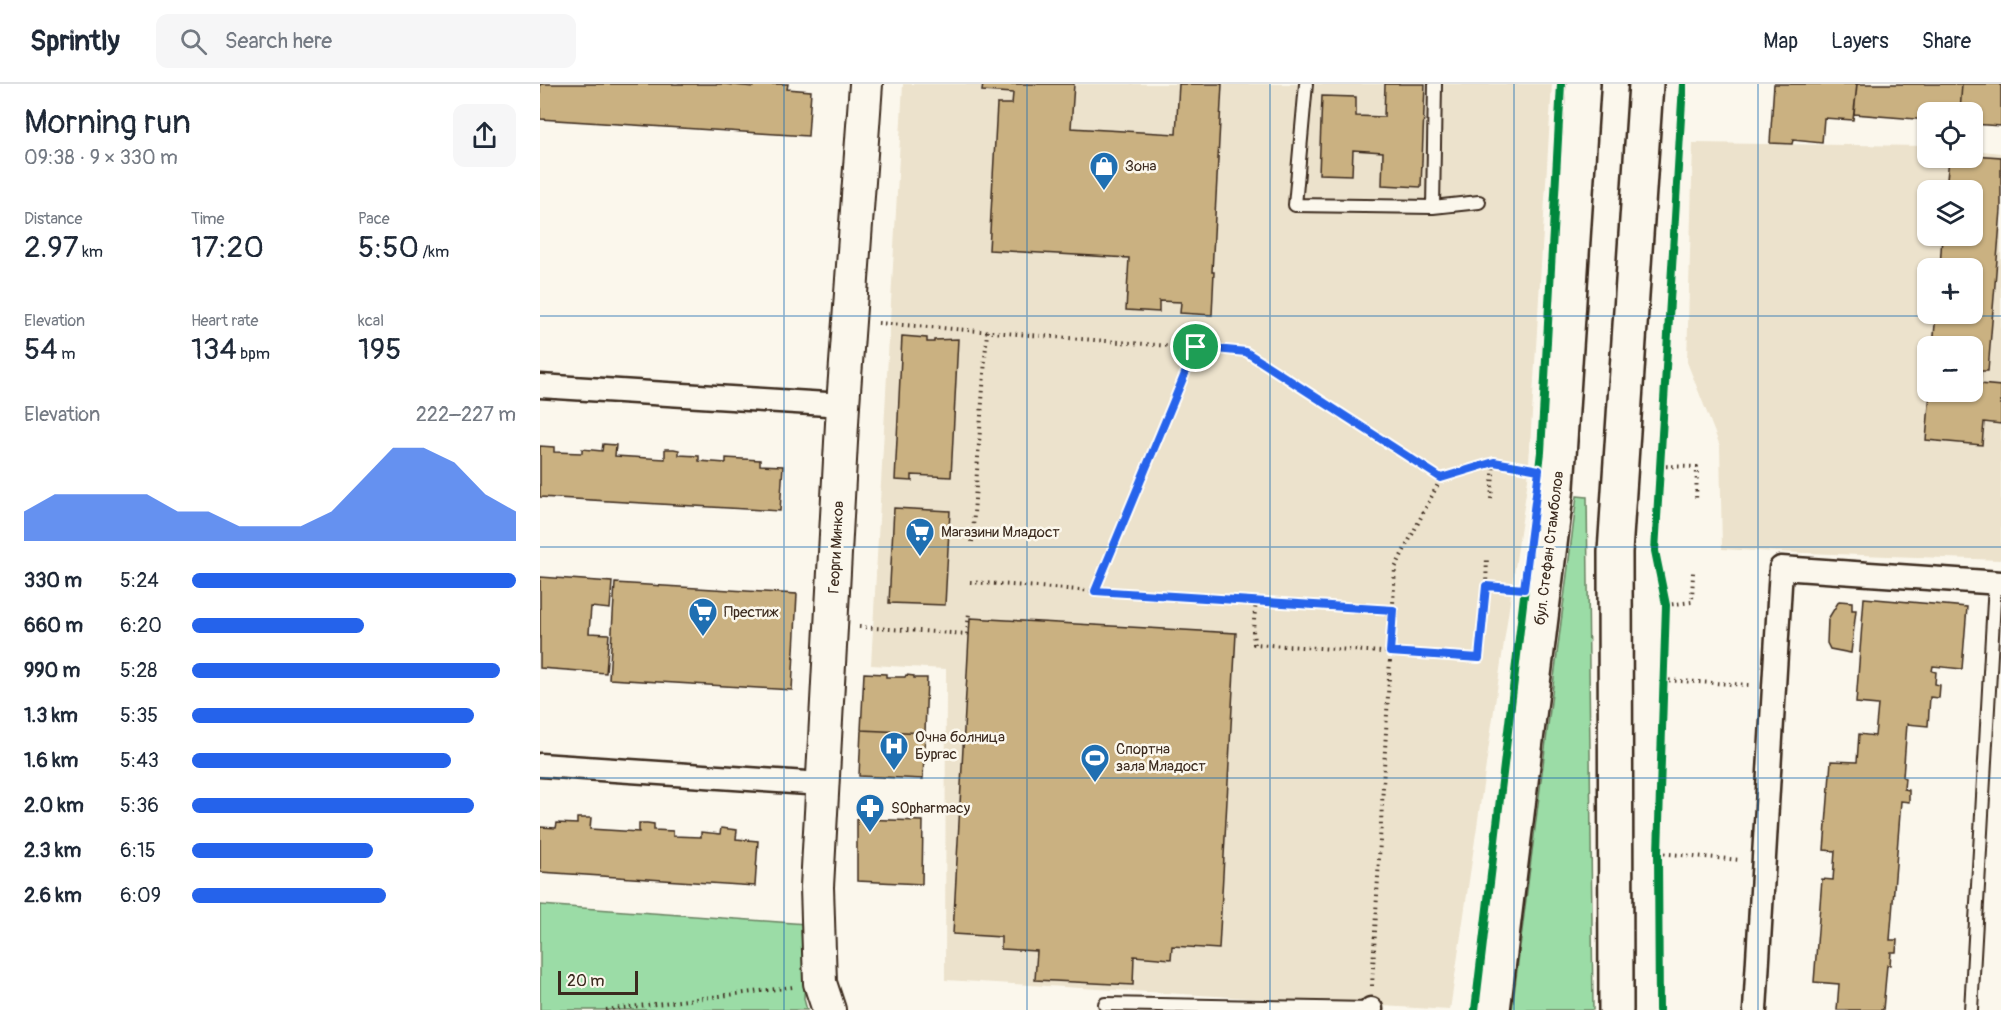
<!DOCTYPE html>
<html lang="en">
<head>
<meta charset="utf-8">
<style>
  body { margin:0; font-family:Pangolin,sans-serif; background:#f6f6f7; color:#1f2937; height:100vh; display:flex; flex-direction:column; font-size:22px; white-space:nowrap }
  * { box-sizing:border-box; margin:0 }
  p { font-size:20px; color:#747a83 }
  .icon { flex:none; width:33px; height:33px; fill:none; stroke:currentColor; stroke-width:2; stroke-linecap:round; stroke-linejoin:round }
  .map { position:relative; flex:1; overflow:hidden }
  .panel { display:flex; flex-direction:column; background:#fff; width:540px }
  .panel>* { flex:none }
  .controls { position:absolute; left:1377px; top:18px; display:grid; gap:12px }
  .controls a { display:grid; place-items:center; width:66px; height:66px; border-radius:12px; background:#fff; box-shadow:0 2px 4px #0004; font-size:30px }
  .scale { position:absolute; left:18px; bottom:15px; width:80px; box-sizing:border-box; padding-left:6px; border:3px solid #3b2a1e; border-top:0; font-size:16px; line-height:21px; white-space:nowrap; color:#3b2a1e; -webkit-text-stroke:4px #fbf7ec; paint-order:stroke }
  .pin { position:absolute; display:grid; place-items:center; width:51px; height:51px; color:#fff; margin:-26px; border:3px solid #fff; border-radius:50%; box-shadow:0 2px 6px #0007 }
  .round { display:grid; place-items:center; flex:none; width:63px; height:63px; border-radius:12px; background:#f6f6f7 }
  .headline { display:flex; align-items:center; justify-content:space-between; height:102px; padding:0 24px }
  h1 { font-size:33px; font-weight:600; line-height:45px }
  .metrics { display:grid; grid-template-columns:repeat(3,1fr); gap:9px; height:102px; padding:6px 24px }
  .metrics div { display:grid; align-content:center }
  .metrics b { font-size:30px; font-weight:600 }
  .metrics small { font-size:16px; font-weight:400 }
  .metrics p { font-size:16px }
  .chart { height:168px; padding:12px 24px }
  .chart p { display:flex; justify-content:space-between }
  .chart svg { width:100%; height:108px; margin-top:6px; fill:#2563eb; opacity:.7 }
  ul { padding:0 24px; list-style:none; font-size:20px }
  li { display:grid; grid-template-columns:96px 72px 1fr; align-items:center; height:45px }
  li i { height:15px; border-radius:8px; background:#2563eb }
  header { display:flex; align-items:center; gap:36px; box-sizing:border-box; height:84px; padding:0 30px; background:#fff; border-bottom:2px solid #e0e1e3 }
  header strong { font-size:28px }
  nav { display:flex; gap:33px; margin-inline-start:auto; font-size:21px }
  .search { width:420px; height:54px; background:#f6f6f7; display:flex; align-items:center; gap:15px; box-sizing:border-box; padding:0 21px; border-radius:12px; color:#747a83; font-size:22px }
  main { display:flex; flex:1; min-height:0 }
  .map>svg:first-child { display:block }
</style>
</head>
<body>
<header>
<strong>Sprintly</strong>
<div class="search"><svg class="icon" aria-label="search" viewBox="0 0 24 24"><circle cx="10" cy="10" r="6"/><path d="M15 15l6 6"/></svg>Search here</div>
<nav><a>Map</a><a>Layers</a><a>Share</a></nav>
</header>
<main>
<section class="panel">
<div class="headline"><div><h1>Morning run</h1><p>09:38 · 9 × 330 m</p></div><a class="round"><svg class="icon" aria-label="share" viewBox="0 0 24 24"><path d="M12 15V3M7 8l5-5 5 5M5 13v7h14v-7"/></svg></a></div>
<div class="metrics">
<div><p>Distance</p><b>2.97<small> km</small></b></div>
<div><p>Time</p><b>17:20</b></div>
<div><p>Pace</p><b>5:50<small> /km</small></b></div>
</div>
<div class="metrics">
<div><p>Elevation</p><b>54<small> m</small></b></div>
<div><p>Heart rate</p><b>134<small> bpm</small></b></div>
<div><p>kcal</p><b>195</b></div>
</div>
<div class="chart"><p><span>Elevation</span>222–227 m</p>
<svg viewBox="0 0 160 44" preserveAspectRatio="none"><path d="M0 44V32L10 25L20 25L30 25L40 25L50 32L60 32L70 38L80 38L90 38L100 32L110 19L120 6L130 6L140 12L150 25L160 32V44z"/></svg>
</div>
<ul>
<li><b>330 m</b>5:24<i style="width:100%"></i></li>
<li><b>660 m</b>6:20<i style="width:53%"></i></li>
<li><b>990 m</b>5:28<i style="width:95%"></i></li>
<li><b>1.3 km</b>5:35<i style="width:87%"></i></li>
<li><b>1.6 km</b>5:43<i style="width:80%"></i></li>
<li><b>2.0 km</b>5:36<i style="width:87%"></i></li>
<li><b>2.3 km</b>6:15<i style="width:56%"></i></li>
<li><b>2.6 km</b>6:09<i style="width:60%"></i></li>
</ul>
</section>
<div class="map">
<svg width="1461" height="926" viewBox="0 0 1461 926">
  <rect width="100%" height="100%" fill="#fbf7ec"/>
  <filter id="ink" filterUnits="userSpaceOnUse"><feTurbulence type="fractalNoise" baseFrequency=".0167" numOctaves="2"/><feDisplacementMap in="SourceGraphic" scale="12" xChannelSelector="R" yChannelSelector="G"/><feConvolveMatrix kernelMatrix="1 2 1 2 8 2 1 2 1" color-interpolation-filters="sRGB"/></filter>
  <g filter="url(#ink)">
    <path fill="#ece2cc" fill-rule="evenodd" d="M363,0H1012L988,395L910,926L405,896L406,585L331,581Z
      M1153,59L1387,62L1388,74H1432L1433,66L1461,69V476L1237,468L1182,465L1180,362L1147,278ZM1388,106H1432V152H1388ZM1388,184H1432V230H1388ZM1388,262H1432V308H1388Z"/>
    <path fill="#9bdca6" stroke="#6b8362" stroke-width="1.5" d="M1037,412L1047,413L1053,926H972Z
      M0,821L266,840L264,915L267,926H0Z"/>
    <path fill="#cab181" stroke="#3b2a1e" stroke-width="1.5" d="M0,0H184L213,3V0H248L247,5L271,7L268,52L0,35Z
      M443,0H534L531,44L636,50L639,0H682L672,188H674L672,231L640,229L641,218L619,217V228L586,226L589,174L449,166L457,20H472L473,9L442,7Z
      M845,0H885L881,103L842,101L843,68L813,66L812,91L779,90L782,12L816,13V32L844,33Z
      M1234,0H1317L1313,36L1284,34L1282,59L1253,56L1252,60L1230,59Z
      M1317,0H1422L1420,28H1388V36L1314,30Z
      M1422,0H1461V42L1432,40V28H1420Z
      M1432,71L1461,73V126L1448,287H1441L1440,300L1461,302V340L1444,338L1442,361L1386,356L1390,308H1432V262H1393L1396,230H1432V184H1400L1402,152H1432V106H1406L1409,74H1432Z
      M362,252L387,254V258H394V256L418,255L411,393L372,391V397L355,396Z
      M63,360L76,361L75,372L125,375V365H134L139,366V371L159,372V377L186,379V374L220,376V381L243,382L240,427L0,413V362L14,363V368L42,369V365L62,367Z
      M354,424L410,427L405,521L349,519Z
      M0,493L72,498L70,525L51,523L49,549L69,550L66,589L0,584Z
      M75,499L257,510L252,606L69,595Z
      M1324,514L1427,523L1422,585L1393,582L1392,587L1396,588L1395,600L1400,601L1399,614L1390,613L1388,642L1367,640L1363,693L1365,694L1364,705L1369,706V718L1361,717L1350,856H1357L1356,868H1351L1350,881H1347L1343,926H1297L1299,900L1274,898L1282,795L1293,796L1295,767L1284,766L1291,677L1317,678L1319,650L1335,652L1338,621L1316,619Z
      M1299,517L1312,518V526H1316L1311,569L1290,565L1287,559L1288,535Z
      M430,534L696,549L679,865L632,862L631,875L594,872L593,901L495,896L497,867L461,865V853L413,850Z
      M324,589L346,590V593H365L366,591L374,592V594H387L385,649L321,646Z
      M321,646L385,649L383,695L319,692Z
      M37,734H51L50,745L99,748V739H107L114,740V746L133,747V752L161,753V748L180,750L181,744L197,746L196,755L218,757L215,802L0,788V743L16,744L17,739L37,740Z
      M317,735L383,737L382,800L317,797Z"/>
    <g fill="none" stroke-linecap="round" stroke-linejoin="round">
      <g stroke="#3b2a1e" stroke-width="16">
        <path id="lane" d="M766,0L755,121L893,123L895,0
          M893,123L939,118
          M565,920L831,925
          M1431,926L1455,499"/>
      </g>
      <g stroke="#3b2a1e" stroke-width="27">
        <path id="street" d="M0,302L303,321
          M0,681L282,700
          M831,925V926
          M1215,926L1241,484L1461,499"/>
      </g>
      <g stroke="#3b2a1e" stroke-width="36">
        <path id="secondary" d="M289,926L280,899L277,803L303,321L326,0"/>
      </g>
      <g stroke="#3b2a1e" stroke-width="38">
        <path id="primary" d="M953,926L1017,403L1043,0
          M1076,926L1075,468L1106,0"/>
      </g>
      <path stroke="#3b2a1e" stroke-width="4" stroke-dasharray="1.5 4.5" stroke-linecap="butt" d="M338,239L706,268L901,394
        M1120,382L1157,383L1156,418
        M951,415L954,378
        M432,458L447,247
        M430,498L554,507L656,263
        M946,502L947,473
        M554,507L853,526
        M716,517L713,546L714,560L939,574L946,502L975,504
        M1126,521L1152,518L1153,488
        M319,543L427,550L429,529
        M1123,596L1209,601
        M1118,769L1201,776
        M832,902L855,484L901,394L954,378L989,384
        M66,926L253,903"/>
      <use href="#lane" stroke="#fbf7ec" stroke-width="12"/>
      <use href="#street" stroke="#fbf7ec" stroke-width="22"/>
      <use href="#secondary" stroke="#fbf7ec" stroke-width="32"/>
      <use href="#primary" stroke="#fbf7ec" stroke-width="33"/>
      <g stroke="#fbf7ec" stroke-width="11">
        <path id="cycleway" d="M935,926L1001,368L1021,0
          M1119,926L1118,769L1126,521L1115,467L1143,0"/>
      </g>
      <use href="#cycleway" stroke="#00873e" stroke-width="8"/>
    </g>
  </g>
  <g fill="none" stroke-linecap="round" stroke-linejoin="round" filter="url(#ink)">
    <g stroke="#fff" stroke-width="12">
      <path id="route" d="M656,263L706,268L901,394L954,378L999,386L984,505L946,502L939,574L850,568L853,526L555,507Z"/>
    </g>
    <use href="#route" stroke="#2563eb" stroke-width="8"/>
  </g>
  <path fill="none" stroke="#1f6fb2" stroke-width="1.5" stroke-opacity="0.55" d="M244,0V926M487,0V926M730,0V926M974,0V926M1218,0V926M0,232H1461M0,463H1461M0,694H1461"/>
  <defs>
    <g id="shop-pin" transform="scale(1.5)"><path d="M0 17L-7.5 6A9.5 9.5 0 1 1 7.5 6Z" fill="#1f6fb2" stroke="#fbf7ec"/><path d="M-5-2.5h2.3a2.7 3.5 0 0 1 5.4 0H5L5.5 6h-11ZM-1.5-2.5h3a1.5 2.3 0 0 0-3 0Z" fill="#fff"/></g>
    <g id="supermarket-pin" transform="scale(1.5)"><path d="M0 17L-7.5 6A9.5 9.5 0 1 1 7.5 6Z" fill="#1f6fb2" stroke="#fbf7ec"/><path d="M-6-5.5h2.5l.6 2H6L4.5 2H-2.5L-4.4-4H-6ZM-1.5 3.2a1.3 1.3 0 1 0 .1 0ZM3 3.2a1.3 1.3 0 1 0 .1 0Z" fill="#fff"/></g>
    <g id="hospital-pin" transform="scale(1.5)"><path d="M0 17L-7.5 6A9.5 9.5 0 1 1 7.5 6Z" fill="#1f6fb2" stroke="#fbf7ec"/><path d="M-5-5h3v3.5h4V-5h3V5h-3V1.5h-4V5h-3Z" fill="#fff"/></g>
    <g id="stadium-pin" transform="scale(1.5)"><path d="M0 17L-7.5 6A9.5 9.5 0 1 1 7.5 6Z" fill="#1f6fb2" stroke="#fbf7ec"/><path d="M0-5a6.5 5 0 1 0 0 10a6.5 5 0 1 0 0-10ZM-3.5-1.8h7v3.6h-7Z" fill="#fff"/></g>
    <g id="pharmacy-pin" transform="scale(1.5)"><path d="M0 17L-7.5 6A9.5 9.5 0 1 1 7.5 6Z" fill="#1f6fb2" stroke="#fbf7ec"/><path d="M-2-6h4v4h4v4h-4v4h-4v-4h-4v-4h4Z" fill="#fff"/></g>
  </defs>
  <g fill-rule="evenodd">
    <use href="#shop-pin" x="564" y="82"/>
    <use href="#supermarket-pin" x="380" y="448"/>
    <use href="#supermarket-pin" x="163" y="528"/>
    <use href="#hospital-pin" x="354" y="662"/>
    <use href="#stadium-pin" x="555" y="674"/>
    <use href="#pharmacy-pin" x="330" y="724"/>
  </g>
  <g text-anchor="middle" stroke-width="5" stroke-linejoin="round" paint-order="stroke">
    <g font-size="15" fill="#3b2a1e" stroke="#fbf7ec" text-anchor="start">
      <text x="585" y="87">Зона</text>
      <text x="401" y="453">Магазини Mладост</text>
      <text x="184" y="533">Престиж</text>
      <text x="375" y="658">Oчна болница<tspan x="375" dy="17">Бургас</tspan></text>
      <text x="576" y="670">Спортна<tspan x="576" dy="17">зала Младост</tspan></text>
      <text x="351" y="729">SOpharmacy</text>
    </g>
    <g font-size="15" fill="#3b2a1e" stroke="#fbf7ec">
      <text transform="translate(296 463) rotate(-87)" y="5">Георги Минков</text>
      <text transform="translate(1009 464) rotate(-83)" y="5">бул. Стефан Стамболов</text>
    </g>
  </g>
</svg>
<div class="controls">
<a><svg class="icon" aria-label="locate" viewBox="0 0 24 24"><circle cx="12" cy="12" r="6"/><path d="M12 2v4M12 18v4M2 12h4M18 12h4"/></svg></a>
<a><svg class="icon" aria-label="layers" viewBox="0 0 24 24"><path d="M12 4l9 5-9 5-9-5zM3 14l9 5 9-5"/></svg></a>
<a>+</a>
<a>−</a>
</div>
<div class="scale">20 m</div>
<div class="pin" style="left:656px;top:263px;background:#1e9e55"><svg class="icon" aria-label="arrive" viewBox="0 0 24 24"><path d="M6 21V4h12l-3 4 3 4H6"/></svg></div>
</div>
</main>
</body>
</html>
